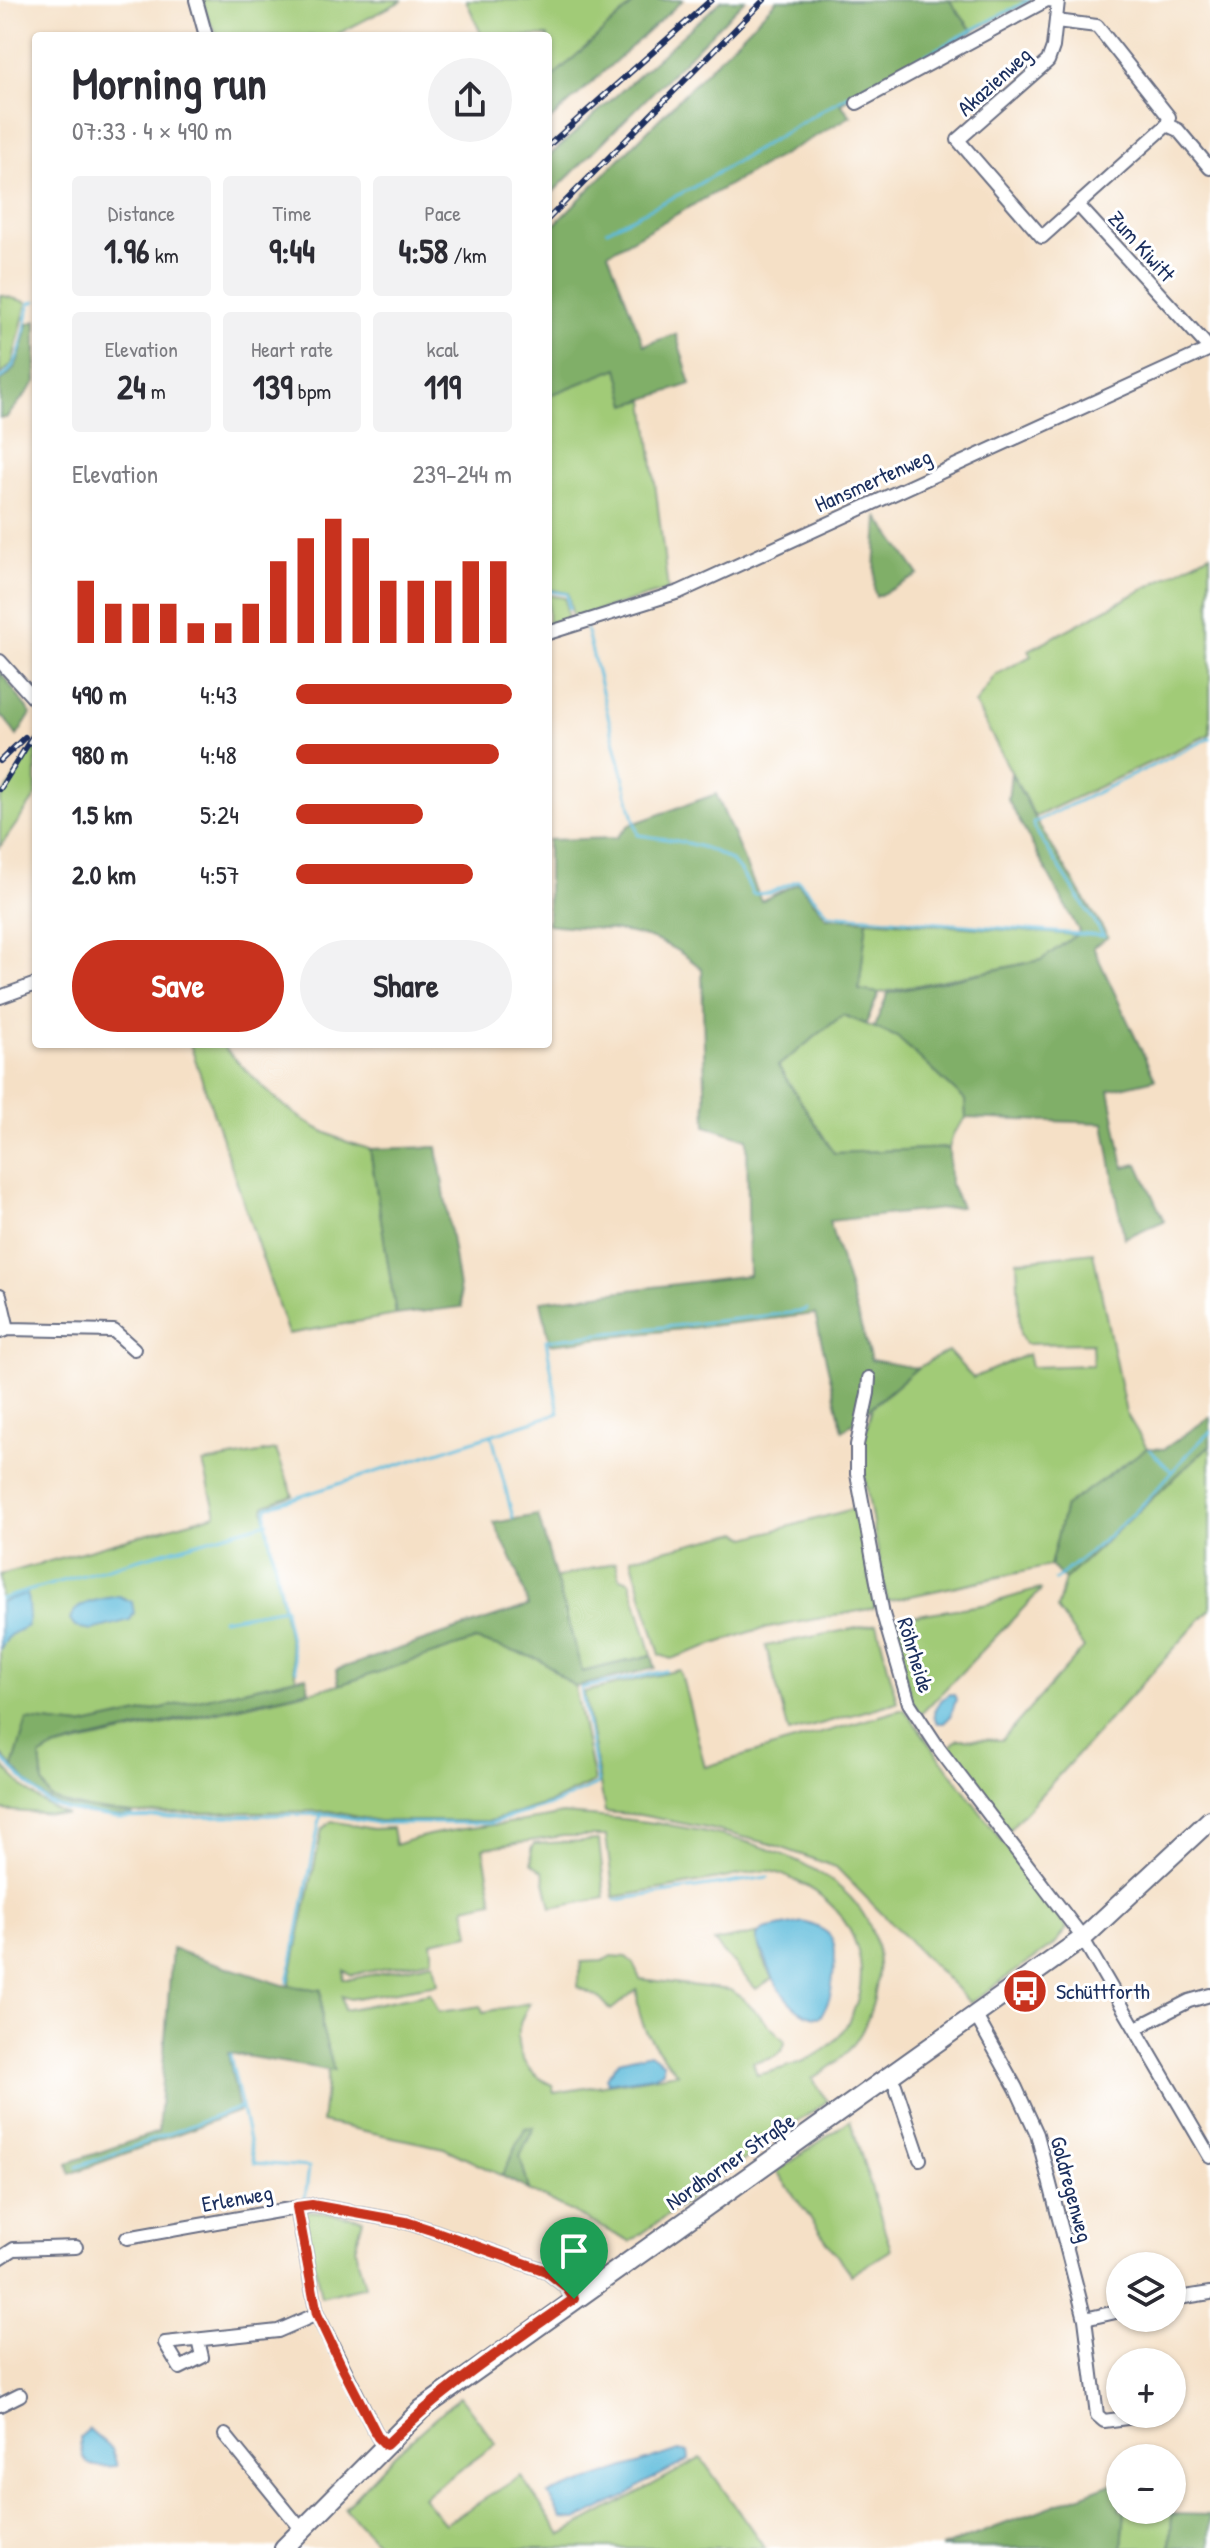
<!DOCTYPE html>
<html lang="en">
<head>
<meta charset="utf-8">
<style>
  body { margin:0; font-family:"Patrick Hand",sans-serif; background:#f2f2f3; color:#2b2b33; height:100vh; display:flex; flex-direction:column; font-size:30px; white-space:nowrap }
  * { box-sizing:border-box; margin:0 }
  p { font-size:26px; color:#7c7c81 }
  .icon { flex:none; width:44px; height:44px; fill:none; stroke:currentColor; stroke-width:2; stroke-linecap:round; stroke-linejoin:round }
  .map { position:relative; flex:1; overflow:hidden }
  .drawer { position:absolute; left:32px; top:32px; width:520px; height:1016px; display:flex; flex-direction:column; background:#fff; border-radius:8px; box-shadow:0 2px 6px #0004 }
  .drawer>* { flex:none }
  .tools { position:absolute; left:1106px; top:2252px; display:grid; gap:16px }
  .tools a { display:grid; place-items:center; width:80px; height:80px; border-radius:50%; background:#fff; box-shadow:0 2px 6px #0004; font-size:40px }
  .pin { position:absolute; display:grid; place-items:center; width:68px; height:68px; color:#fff; margin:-82px -34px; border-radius:50% 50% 50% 0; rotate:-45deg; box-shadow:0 0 8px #0007 }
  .pin .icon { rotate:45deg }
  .round { display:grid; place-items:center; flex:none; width:84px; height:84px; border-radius:42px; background:#f2f2f3 }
  .headline { display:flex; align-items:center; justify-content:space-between; height:136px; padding:0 40px }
  h1 { font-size:44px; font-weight:800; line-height:60px }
  .stats { display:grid; grid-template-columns:repeat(3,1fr); gap:12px; height:136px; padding:8px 40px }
  .stats div { display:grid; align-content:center; border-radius:8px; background:#f2f2f3; text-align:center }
  .stats b { font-size:34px; font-weight:800 }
  .stats small { font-size:22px; font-weight:400 }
  .stats p { font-size:22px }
  .chart { height:224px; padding:16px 40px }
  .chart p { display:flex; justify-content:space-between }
  .chart svg { width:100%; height:144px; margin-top:8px; stroke:#c8321e; stroke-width:6 }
  .cta { display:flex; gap:16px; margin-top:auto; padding:16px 40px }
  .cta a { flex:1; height:92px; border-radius:48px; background:#c8321e; color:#fff; font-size:32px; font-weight:800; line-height:92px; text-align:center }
  .cta a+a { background:#f2f2f3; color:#2b2b33 }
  ul { padding:0 40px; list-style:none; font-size:26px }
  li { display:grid; grid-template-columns:128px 96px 1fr; align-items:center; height:60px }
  li i { height:20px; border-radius:10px; background:#c8321e }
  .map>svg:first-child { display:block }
</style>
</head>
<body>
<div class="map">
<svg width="1210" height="2548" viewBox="0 0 1210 2548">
  <rect width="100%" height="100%" fill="#fff"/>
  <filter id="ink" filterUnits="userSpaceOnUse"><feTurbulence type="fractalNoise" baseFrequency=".0125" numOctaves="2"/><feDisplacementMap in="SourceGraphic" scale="16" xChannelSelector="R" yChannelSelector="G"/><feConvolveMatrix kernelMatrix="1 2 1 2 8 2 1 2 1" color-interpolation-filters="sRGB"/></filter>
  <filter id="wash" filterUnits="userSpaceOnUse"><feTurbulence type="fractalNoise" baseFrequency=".006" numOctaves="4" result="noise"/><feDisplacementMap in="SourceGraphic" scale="32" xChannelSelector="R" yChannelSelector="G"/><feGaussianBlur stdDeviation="1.8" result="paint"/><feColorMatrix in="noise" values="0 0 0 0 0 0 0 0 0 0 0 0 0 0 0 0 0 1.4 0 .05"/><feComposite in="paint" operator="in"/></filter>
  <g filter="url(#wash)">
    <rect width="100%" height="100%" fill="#f5e0c6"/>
    <path fill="#a1cb77" stroke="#5e7d6a" stroke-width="2" fill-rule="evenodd" d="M202,0H403L334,36H219L209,21Z
      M466,0H638L548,81V36H482Z
      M949,0H1032L973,31Z
      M0,295L27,302L12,364L0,376Z
      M618,368L627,404L645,400L668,590L573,618L568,593L548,589V396Z
      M1210,554V734L1035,817L975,704L995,675L1031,656L1029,650Z
      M548,595L565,598L568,621L548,627Z
      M36,744V796L0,847V800Z
      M867,920L1076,935L1041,960L879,993L859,990Z
      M843,1015L897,1037L965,1100L966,1118L954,1132L949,1148L834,1153L778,1066Z
      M190,1044H221C267,1093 303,1132 370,1149L396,1315L288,1334Z
      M1093,1252L1126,1413L1147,1448L1065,1506L1050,1566L887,1601L864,1474L863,1446L872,1407L917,1368L948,1351L973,1378L1028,1354L1031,1367L1093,1365L1092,1343L1025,1344L1020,1334L1017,1261Z
      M1210,1445V1609L1007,1832L946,1750L958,1739L1002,1740L1084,1648L1057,1609L1065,1579Z
      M276,1450L293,1495L265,1505L264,1510L296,1678L81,1726L27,1720L13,1767L0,1753V1575L216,1514L203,1463Z
      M856,1508L875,1608L753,1631L671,1659L660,1655L631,1558L739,1532L747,1538Z
      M616,1562L620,1578L630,1581L652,1655L582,1672L556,1578Z
      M1039,1589L1041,1590L921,1714L912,1702L890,1619L988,1604Z
      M877,1624L897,1702L789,1733L766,1646Z
      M476,1640L541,1660L575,1687L594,1782L552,1802L490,1821H378L329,1811L133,1814C104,1811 77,1809 50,1798L43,1783L40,1757L53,1749L339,1685Z
      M680,1670L705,1767L904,1709L1067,1929L1052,1946L970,2003L836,1867L771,1844L711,1829L640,1815L605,1812L584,1692Z
      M0,1763C21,1785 38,1804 67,1815L0,1810Z
      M562,1814C660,1820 903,1841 876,1988C869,2030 850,2058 812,2078L827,2101L630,2242L529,2190L520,2156L534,2128L525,2129L502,2176L444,2148L322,2122L328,2070H333L322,2028L321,1990L289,1986L322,1829L332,1821L372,1829L392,1828L395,1845C449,1825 507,1827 562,1814ZM563,1836H606L614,1897C652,1891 691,1884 729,1877C741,1875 759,1869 771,1871C778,1872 787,1877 794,1880C857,1907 883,1979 839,2036C820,2060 785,2068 757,2075L753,2062C768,2059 783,2059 785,2041L740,1996L730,1990L640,1979L633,1963L626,1957L611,1956L603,1961L581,1962L578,1987L599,1997L611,2010L637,1989C637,2029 653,2043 677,2073L554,2093L552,2085C516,2068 508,2037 530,2003L483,2012L481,2006L439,2012L430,1993L344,2010L342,1996L350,1999L438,1984L434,1962L351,1979H343L344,1970L351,1975L433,1959L431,1942L470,1934L465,1907L493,1901L483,1848Z
      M599,1840L605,1898L551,1908L543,1872L532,1863L531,1849L534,1844Z
      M760,1933L757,1936C757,1946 767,1968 773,1978L756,1989L714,1942Z
      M850,2120L891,2250L851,2275L777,2172Z
      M304,2210L363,2219L355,2249L365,2286L321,2297Z
      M460,2396L496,2444L423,2497L445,2524L521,2476L561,2535L701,2458L765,2548H382L344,2508L395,2454Z
      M1172,2473L1175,2476L1170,2548H1122L1125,2510H1172Z"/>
    <path fill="#80af68" stroke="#4e6f63" stroke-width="2" d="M638,0H683L548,122V81Z
      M722,0H745L548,197V157Z
      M777,0H949L973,32L840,103L851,116L608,253L644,345L676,334L691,384L627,405L618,368L548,396V231Z
      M36,321V382L6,418H0V381C21,369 22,346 28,324Z
      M878,517L919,575L876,597L874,590Z
      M0,671L31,714L17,736L5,719L0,716Z
      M1011,773L1040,827L1108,937L1093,947L1155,1079L1109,1090L1124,1167L1138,1164L1164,1221L1124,1238L1104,1123L966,1118L965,1100L897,1037L874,1027L888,993L1041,960L1076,935L1079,931L1008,800Z
      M716,794L761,901L798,883L827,917L867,920L859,990L879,993L866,1024L843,1015L778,1066L834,1153L949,1148L950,1184L961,1207L829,1221L871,1360L917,1368L843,1431L815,1314L550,1344L541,1301L749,1275L747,1139L706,1126L702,969C654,926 610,931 548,924V840L616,838L629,825Z
      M437,1147L462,1307L396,1315L370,1149Z
      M1210,1417V1445L1065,1579L1050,1566L1065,1506L1147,1448L1164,1449Z
      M538,1515L582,1672L652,1655L655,1668L575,1687L541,1660L476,1640L339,1685L336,1670L528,1606L518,1572L494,1523Z
      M306,1676L309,1690L83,1741L53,1749L40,1757L43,1783L50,1798L70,1806L133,1814L132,1816C106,1817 68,1815 45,1798C33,1790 23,1777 13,1767L27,1720L81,1726Z
      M172,1949L283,1985L321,1990L322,2028L334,2071L228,2053L239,2111L70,2174L68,2163L158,2132Z
      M534,2127L520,2156L529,2190L502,2176L525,2128Z
      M1120,2480V2510H1125L1122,2548H941Z
      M1172,2514L1210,2515V2548H1170Z"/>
    <path fill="#5dbbdb" stroke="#3c759c" stroke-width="2" d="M27,1593L29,1618L27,1626L10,1635L0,1649V1602Z
      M119,1596L132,1602L134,1613L130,1620L92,1630L75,1627L70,1620C74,1601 103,1599 119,1596Z
      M949,1694L954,1695L956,1699L951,1716L944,1723H938C928,1712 939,1701 949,1694Z
      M803,1922C832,1930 838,1939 834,1968C831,1991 833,1996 820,2017C792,2017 773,1982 766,1959C763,1950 757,1946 757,1936L763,1930Z
      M650,2053L663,2062V2071L653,2076L608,2083L606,2078L619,2061Z
      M89,2429L112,2449L117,2466C88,2468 81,2467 80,2437Z
      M679,2450L688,2452L689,2460L646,2482L626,2496L577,2520L562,2519L548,2494Z"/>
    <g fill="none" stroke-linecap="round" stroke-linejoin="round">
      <path stroke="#5dbbdb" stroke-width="3" d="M607,230L692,188L836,102L1029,0
        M0,379C23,365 24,327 30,303L36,301
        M548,591L567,594L569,609
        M586,628L638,835C667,839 703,843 728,859C740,867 747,882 753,894L769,893L798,880L829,914L1104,936
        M1103,935L1034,828L1033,823L1210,738
        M27,979L36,976
        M492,1436L513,1518
        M1150,1450L1171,1471
        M1055,1580C1084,1556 1115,1533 1141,1506C1165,1482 1184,1455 1210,1432
        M0,1599L268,1522
        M222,1619L285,1608
        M296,1670L266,1521L267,1507L559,1413L546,1340L799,1312L807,1309
        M0,1757L48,1803L67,1810L118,1818L329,1814L377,1823H490L554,1804L598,1784L581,1688L666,1671
        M616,1900L768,1877
        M288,1982L321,1814
        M230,2055L254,2163L309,2167L305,2199L302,2201
        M77,2167L242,2107
        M239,2212L251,2210"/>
    </g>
  </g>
  <g filter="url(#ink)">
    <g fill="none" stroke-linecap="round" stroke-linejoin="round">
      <g stroke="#676d82" stroke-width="16">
        <path id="street" d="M196,0L206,36
          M1056,21L1097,26L1169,117L1167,125L1042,237L958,140L1048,61L1053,47L1058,1V0
          M857,103L1047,0L1058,1
          M1167,125L1178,130L1210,168
          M1078,205L1210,349
          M548,633L679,592L1210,349
          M0,661L36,701
          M0,997L36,984
          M0,1295L8,1329
          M0,1332L8,1329L114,1331L134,1349
          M869,1378L868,1393L857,1445V1474L883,1614L909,1703L940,1750L1080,1934L1210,2157
          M976,2016L1016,2088L1037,2134L1085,2319L1097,2415L1104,2421L1158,2414
          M1136,2028L1189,2001L1210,1995
          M889,2077L895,2085L920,2159
          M297,2207L317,2314L378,2437L386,2445
          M127,2238L312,2205L406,2222L434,2231L546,2271L565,2286L574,2299
          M0,2258L14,2249L76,2247
          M1172,2299L1210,2293
          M1085,2319L1120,2311
          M198,2340L202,2357L180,2368L165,2343L278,2331L317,2314
          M0,2405L20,2395
          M225,2435L302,2530"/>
      </g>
      <g stroke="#676d82" stroke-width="22">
        <path id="secondary" d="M284,2548L422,2409L1082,1939L1210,1820"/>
      </g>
      <use href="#street" stroke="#fff" stroke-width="12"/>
      <use href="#secondary" stroke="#fff" stroke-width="18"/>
      <g stroke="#1b2f5e" stroke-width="6">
        <path id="rail" d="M548,146L711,0
          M548,219L764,0
          M0,761L25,737
          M0,789L36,731"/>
      </g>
      <use href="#rail" stroke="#fff" stroke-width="3" stroke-dasharray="9" stroke-linecap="butt"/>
    </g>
  </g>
  <g fill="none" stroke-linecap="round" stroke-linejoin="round" filter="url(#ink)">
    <g stroke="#fff" stroke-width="16">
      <path id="route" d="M312,2205L406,2222L434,2231L546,2271L565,2286L574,2299C509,2345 443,2388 386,2445L378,2437L340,2363L317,2314L297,2207Z"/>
    </g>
    <use href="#route" stroke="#c8321e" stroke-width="10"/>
  </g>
  <defs>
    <g id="bus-disc" transform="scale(2.3)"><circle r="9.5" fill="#c8321e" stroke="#fff"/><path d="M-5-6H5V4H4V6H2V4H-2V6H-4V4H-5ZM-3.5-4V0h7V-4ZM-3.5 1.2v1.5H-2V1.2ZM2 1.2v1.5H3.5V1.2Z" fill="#fff"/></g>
  </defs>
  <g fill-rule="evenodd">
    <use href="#bus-disc" x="1025" y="1991"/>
  </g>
  <g text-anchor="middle" stroke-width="6" stroke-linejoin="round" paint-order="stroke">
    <g font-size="22" fill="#1b2f5e" stroke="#fff">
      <text transform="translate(994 81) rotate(-42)" y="8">Akazienweg</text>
      <text transform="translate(1142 246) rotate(48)" y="8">Zum Kiwitt</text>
      <text transform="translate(873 480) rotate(-24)" y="8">Hansmertenweg</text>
      <text transform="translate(916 1655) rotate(73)" y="8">Röhrheide</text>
      <text transform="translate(730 2161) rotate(-35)" y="8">Nordhorner Straße</text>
      <text transform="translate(1072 2189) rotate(75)" y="8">Goldregenweg</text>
      <text transform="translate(237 2198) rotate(-10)" y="8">Erlenweg</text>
    </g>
    <g font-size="22" fill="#1b2f5e" stroke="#fff" text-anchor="start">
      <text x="1056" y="1999">Schüttforth</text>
    </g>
  </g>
</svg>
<div class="tools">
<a><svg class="icon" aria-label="layers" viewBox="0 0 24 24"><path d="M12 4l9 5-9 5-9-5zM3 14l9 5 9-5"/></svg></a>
<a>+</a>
<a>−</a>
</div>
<div class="pin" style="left:574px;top:2299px;background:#1e9e55"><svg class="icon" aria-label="arrive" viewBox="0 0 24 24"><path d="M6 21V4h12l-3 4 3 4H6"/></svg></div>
<section class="drawer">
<div class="headline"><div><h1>Morning run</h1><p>07:33 · 4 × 490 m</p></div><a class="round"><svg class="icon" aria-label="share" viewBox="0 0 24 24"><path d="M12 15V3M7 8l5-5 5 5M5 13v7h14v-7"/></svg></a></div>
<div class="stats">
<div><p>Distance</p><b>1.96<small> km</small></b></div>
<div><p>Time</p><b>9:44</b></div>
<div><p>Pace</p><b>4:58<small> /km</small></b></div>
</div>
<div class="stats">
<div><p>Elevation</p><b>24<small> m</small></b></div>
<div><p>Heart rate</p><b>139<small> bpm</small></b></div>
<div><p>kcal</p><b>119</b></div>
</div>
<div class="chart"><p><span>Elevation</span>239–244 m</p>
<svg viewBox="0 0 160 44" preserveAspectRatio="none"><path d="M5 44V25M15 44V32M25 44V32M35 44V32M45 44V38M55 44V38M65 44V32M75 44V19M85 44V12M95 44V6M105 44V12M115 44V25M125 44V25M135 44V25M145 44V19M155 44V19"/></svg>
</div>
<ul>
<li><b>490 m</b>4:43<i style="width:100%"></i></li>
<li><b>980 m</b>4:48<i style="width:94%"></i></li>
<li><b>1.5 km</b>5:24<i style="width:59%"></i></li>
<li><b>2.0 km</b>4:57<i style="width:82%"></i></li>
</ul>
<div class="cta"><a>Save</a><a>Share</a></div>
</section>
</div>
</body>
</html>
